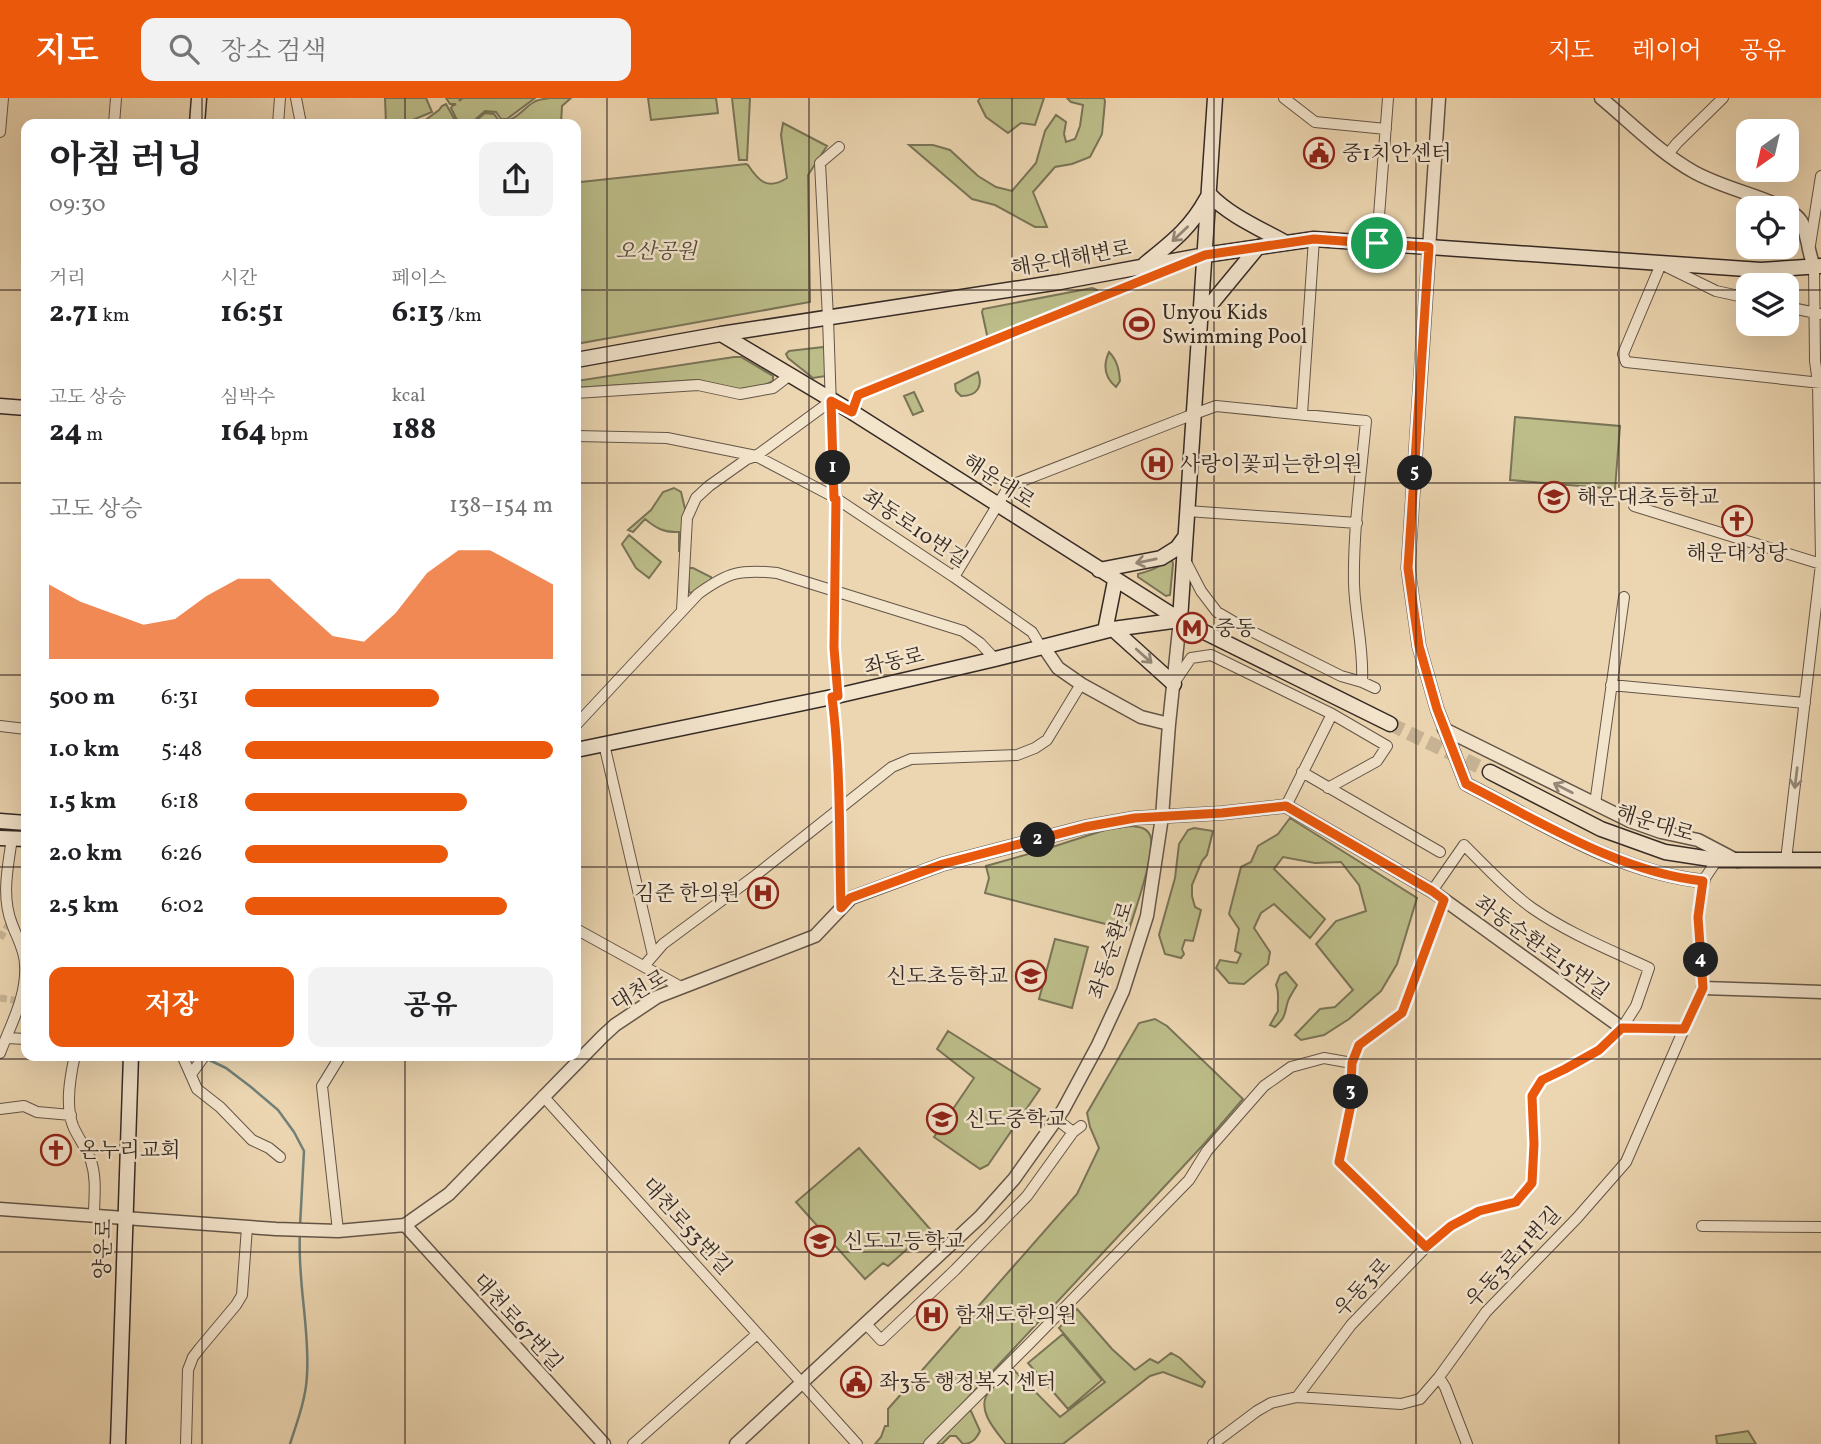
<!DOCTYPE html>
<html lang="ko">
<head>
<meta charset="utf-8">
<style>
  body { margin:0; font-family:Vollkorn,"Noto Serif KR",serif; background:#f2f2f2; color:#202124; height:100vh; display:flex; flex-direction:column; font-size:26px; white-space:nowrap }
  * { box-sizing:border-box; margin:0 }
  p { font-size:23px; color:#757577 }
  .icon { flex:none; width:38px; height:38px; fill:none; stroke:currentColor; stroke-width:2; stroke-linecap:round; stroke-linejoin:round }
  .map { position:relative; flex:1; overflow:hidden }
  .sheet { position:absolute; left:21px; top:21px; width:560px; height:942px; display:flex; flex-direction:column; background:#fff; border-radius:14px; box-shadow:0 7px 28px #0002 }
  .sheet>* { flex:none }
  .needle { width:46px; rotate:214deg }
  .controls { position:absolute; left:1736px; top:21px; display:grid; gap:14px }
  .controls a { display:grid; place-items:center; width:63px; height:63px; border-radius:14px; background:#fff; box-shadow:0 7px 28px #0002; font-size:35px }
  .pin { position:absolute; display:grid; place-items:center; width:60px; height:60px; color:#fff; margin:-30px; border:4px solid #fff; border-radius:50%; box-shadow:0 2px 7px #0007 }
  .km { position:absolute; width:35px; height:35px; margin:-18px; border-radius:50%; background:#222; color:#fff; font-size:19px; line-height:35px; text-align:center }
  .round { display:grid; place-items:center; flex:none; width:74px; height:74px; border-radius:14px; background:#f2f2f2 }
  .overview { display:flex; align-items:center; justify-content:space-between; height:119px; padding:0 28px }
  h1 { font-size:38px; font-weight:700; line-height:52px }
  .stats { display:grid; grid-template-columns:repeat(3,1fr); gap:10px; height:119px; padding:7px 28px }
  .stats div { display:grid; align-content:center }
  .stats b { font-size:30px; font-weight:700 }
  .stats small { font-size:19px; font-weight:400 }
  .stats p { font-size:19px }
  .chart { height:196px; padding:14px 28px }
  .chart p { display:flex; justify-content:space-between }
  .chart svg { width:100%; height:126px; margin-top:7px; fill:#ea580c; opacity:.7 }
  .primary-button { display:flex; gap:14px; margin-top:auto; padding:14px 28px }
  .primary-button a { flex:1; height:80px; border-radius:14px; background:#ea580c; color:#fff; font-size:28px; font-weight:700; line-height:80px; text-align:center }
  .primary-button a+a { background:#f2f2f2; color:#202124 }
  ul { padding:0 28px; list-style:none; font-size:23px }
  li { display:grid; grid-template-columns:112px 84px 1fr; align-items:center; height:52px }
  li i { height:18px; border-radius:9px; background:#ea580c }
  header { display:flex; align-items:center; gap:42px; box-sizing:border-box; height:98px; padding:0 35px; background:#ea580c; color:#fff }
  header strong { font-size:33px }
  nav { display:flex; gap:38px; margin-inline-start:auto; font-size:24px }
  .search { width:490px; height:63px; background:#f2f2f2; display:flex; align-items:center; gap:18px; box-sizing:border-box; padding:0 24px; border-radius:14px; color:#757577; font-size:26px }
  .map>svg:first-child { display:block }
</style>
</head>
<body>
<header>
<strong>지도</strong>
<div class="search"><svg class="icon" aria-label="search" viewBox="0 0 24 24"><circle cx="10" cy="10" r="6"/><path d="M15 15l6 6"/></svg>장소 검색</div>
<nav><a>지도</a><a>레이어</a><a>공유</a></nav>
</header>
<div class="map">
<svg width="1821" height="1346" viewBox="0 0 1821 1346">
  <rect width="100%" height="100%" fill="#ecd6b1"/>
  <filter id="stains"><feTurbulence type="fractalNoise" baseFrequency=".00286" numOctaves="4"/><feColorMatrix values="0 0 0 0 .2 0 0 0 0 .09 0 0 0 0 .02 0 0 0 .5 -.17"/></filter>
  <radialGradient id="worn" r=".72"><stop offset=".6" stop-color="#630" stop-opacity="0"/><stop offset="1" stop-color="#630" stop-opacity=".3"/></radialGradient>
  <path fill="#bcbd89" stroke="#797457" stroke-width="2" d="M385,0H426L432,14L403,26H386Z
    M446,0H461L459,3L463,0H535L507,21H501L496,14L485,13L470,26H459L451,10L452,8L456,6H450Z
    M550,0H571L562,8L561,26H472L485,15L494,16L499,23C515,25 522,11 534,4C538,1 545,1 550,0Z
    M648,0H716L718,15L651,22Z
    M732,0H750L747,62H739Z
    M980,0H1044L1035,27L1021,25L1008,35L986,19L978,3Z
    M1067,0H1104L1105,3L1102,36L1090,59L1072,66L1055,69L1033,94L1047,129H1035L995,107L972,101L909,47H933L950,52L978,78L996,89L1012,93L1036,65L1045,33L1056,17L1066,24L1064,36L1066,44L1075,41L1080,28L1083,7L1071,4Z
    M446,6L457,26H420L439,12L442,8Z
    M783,25L827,48L808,77L810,204L576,246V78L581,84L746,66L748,67C759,84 768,92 787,80L781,37Z
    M1092,190L1097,192L1098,195L989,239L987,237L982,214L983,211Z
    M823,249L827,252L826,278L813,280L788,260L786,256L789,253Z
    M1109,254C1117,262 1119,271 1120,283L1116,289C1104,279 1103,267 1109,254Z
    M734,259H741L773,278V283L765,287L740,292L698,282L576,290V283Z
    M978,274C983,288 978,298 961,298L956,293L955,286Z
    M914,294L923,313L913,317L904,298Z
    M1515,319L1620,328L1615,391L1510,382Z
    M674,390L681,394L686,415L682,453H679V434C664,435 656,430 645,421L633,434L628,432L651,412L663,394Z
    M629,437L661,464L649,480L636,470L622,446Z
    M1168,462H1172L1173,466L1170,497L1166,498L1138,479V476C1149,473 1159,470 1168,462Z
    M690,470H693L711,479V482L691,495L689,494L688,473Z
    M1290,720L1417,800L1397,866L1381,893L1349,921L1324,937L1301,942L1295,937L1320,911L1335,909L1353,892L1316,846L1336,823L1366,813L1359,787L1341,764L1315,765L1283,759L1274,771L1325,821L1310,840L1274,806L1261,815L1254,830L1270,854L1268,866L1244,886L1229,885L1216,870L1220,862L1237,865L1241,856L1235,853L1239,831L1229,816L1241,769L1251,764L1258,748L1278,736Z
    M1131,728C1139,729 1146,729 1150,737C1157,752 1134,815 1129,832L985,795L989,780L986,768L1043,752L1108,731Z
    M1194,730L1213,733L1207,757L1202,763L1192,787V798L1195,809L1201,812L1193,843L1185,842L1182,851L1184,856L1181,860L1165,856L1159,837L1175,780L1179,746L1188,732Z
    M1055,841L1088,849L1072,910L1039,901Z
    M1286,874L1297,887C1294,892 1290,898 1288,903C1284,916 1287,918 1275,929L1270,927L1278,913C1277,904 1280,896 1276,887L1280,877Z
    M1155,921L1167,928L1243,1001L1204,1046L925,1346H875L881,1339L885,1328H888V1311L1077,1096L1099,1050L1090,1029L1087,1015L1139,925Z
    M948,933L1040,991L988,1067L980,1071L934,1039L974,980L937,951Z
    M859,1050L930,1131L888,1168L883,1165L865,1181L796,1104Z
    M1077,1211L1112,1251L1135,1272L1150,1261L1158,1265L1171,1255L1180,1260L1205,1284L1202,1289L1163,1274L1150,1278L1063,1346H1006C996,1333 976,1312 988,1295C994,1286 1005,1279 1013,1271L1060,1319L1105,1284L1059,1230Z
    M1063,1236L1102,1282L1068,1311L1028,1265Z
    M967,1312L971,1313L980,1333C976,1341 972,1346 963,1346L956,1338H950L942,1346H934Z
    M1748,1333L1756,1346H1717L1716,1338Z"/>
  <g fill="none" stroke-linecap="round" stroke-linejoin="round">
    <path stroke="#718078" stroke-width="2.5" d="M205,960L226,970L251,989L278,1012L294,1034L304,1053L300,1128
      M290,1346C297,1324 306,1301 307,1277C310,1230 297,1183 300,1135"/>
    <path stroke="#c8b495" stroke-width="7" stroke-dasharray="7 3.5" stroke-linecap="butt" d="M0,840L11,823
      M0,900L21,903"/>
    <path stroke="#c8b495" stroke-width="14" stroke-dasharray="14 7" stroke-linecap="butt" d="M1390,626L1490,674"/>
    <g stroke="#645548" stroke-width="12">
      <path id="minor" d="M296,0L301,26
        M1284,0L1315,24L1386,31
        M114,26L116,0
        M278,26L280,0
        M0,34L3,0
        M1668,56L1677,45L1723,0
        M1377,144L1388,0
        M1810,147L1821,78
        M1814,170L1815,263L1818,285L1821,461
        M1748,200L1716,193L1661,166L1623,256L1626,264L1821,285
        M1787,209L1821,216
        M576,295L698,287L740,296L773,290L790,277
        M852,314L858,297L1181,166
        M1302,316L1314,141
        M576,338L667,340L756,358L834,399L954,479L1032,534L1041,549
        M834,399L828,220L820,65L839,49
        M836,401L834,550L838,598
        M1634,408L1821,466
        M1187,413L1357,425
        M954,479L1009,388L1194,316L1216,308L1366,323C1361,377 1353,432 1354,486C1355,519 1364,550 1362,584L1341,578L1241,528L1217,514L1201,493L1184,460
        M682,512L687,420L696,400L709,388L747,361L756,358L831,303
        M1362,584L1375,590
        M1174,585L1191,560L1211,557L1332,616L1286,708
        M1611,587L1805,605
        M832,599C841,669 839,740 840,810
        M576,627L698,496C728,474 741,471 777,475L963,533L980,545L995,561
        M0,628L26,631
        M604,646L653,857
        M1302,674L1440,754
        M1328,690L1377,663L1387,648L1332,616
        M1595,706L1624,499
        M1786,762L1821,466
        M576,831L681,889
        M644,868L663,846L756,777L892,669L911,661L1017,657L1035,650L1047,642L1081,586
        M1622,930L1684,931L1703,890L1698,819L1703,783L1717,762
        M6,940L26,941
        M0,955C11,926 27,898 25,867C25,852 17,840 12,826C1,798 8,769 12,740
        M75,957C70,979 65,1007 73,1028C78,1040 87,1051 91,1063C97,1081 94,1100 94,1118
        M182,957L197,991L220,1009L252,1042L269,1050L280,1059
        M192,975L205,957
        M543,998L857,1346
        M0,1011L24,1008L37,1014L71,1017
        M1056,1021L1073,1034L1081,1028
        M1702,1128L1821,1129
        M338,1133L322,988L341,957
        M1426,1149L1339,1064L1350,1011L1352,965L1359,947L1402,915L1444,802
        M866,1226L881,1242L955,1172L1027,1098L1073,1034
        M1439,1279L1445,1289L1467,1346
        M1297,1299L1351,1227L1426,1149L1451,1128L1479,1113L1516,1104L1532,1085L1534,1046L1532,998L1542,982L1565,971L1599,952L1622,930L1636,908L1649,870C1610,852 1568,835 1532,810C1507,792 1485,768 1464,747L1432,793
        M186,1346L188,1272L193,1259L200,1250L236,1207L242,1197L247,1129
        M633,1346L757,1236
        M929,1346L1032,1243L1189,1082L1207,1053L1264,988L1291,969L1324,960L1352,965
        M1213,1346L1257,1313L1271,1305L1297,1299L1401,1306L1420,1301L1439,1279L1486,1214L1577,1120L1626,1064L1684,931"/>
    </g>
    <g stroke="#645548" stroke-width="15">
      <path id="tertiary" d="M1439,0L1408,470L1419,548L1437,611L1466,686C1541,724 1617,774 1703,783
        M1601,0C1631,25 1660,55 1694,74C1723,90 1756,96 1784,110
        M1787,111C1805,122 1803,127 1808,146C1809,154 1812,162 1814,170
        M1043,548L1058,570L1081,586L1141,619L1169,626
        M1444,631L1630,723L1661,734L1698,742L1738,763
        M1703,890L1821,894
        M0,1111L276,1131L338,1133L405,1127L449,1096L602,939L615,927L657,899L815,838L851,800L943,766L1085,729L1135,720L1222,715L1286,708L1432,793L1622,930
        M405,1127L604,1346
        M736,1346L980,1119L1014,1081L1063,1012L1098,947L1123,893L1147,818L1162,719L1169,626L1180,522"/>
    </g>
    <g stroke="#362a25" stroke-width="17">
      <path id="secondary" d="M197,26L199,0
        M1209,96C1230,118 1259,130 1286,145
        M1145,166C1172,144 1190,131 1207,100
        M1201,218L1258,149
        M721,236L1060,184L1205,157L1314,141L1761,172L1821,168
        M576,262L721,236L852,314L1180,522L1390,626
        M0,308L26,310
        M1099,472L1161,460L1177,450L1185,439
        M1180,522L1215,0
        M1113,531L1174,586
        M1105,533L1115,483
        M576,652L832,599L995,561L1113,531L1180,522
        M1490,674L1601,731L1665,754L1717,762H1821
        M0,723L26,725
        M0,740L26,741
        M118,1346L131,957"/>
    </g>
    <use href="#minor" stroke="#f3e4cc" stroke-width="10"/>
    <use href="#tertiary" stroke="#f3e4cc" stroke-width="12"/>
    <use href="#secondary" stroke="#f3e4cc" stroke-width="14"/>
  </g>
  <defs><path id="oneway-shaft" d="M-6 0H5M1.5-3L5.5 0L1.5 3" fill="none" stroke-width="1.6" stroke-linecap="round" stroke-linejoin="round" transform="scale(1.75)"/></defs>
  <g stroke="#948778">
    <use href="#oneway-shaft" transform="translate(1180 136) rotate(137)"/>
    <use href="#oneway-shaft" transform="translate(1146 463) rotate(168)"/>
    <use href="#oneway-shaft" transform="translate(1144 558) rotate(42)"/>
    <use href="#oneway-shaft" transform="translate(1796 680) rotate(97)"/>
    <use href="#oneway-shaft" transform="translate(1563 690) rotate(-153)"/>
  </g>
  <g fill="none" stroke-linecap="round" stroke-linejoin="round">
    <g stroke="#fff" stroke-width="14">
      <path id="route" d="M1314,141L1429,149L1408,470L1419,548L1437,611L1466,686C1539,723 1621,775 1703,783L1698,819L1703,890L1684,931L1622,930L1599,952L1565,971L1542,982L1532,998L1534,1046L1532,1085L1516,1104L1479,1113L1451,1128L1426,1149L1339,1064L1350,1011L1352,965L1359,947L1402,915L1444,802L1432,793L1286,708L1222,715L1135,720L1085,729L943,766L850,800L841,810C839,740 841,669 832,599L838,598L834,550L836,401L834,400L831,303L852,314L858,297L1205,157Z"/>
    </g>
    <use href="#route" stroke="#ea580c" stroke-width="9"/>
  </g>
  <path fill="none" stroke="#362a25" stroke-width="2" stroke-opacity="0.55" d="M202,0V26M405,0V26M607,0V1346M809,0V1346M1012,0V1346M1214,0V1346M1416,0V1346M1619,0V1346M0,192H26M576,192H1748M1787,192H1821M0,385H26M576,385H1821M0,577H26M576,577H1821M0,769H26M576,769H1821M202,957V1346M405,957V1346M0,961H1821M0,1154H1821"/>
  <defs>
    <g id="civic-ring" transform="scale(1.575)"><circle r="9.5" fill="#f3e4cc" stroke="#8f2418" stroke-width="1.5"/><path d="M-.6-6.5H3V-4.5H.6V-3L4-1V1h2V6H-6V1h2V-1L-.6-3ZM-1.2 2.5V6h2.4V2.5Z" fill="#8f2418"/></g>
    <g id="stadium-ring" transform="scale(1.575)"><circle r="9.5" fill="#f3e4cc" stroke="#8f2418" stroke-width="1.5"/><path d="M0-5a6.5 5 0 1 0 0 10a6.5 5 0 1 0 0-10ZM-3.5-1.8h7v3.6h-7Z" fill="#8f2418"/></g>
    <g id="hospital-ring" transform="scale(1.575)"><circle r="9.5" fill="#f3e4cc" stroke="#8f2418" stroke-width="1.5"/><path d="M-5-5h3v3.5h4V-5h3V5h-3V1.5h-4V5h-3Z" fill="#8f2418"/></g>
    <g id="school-ring" transform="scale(1.575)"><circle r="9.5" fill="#f3e4cc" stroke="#8f2418" stroke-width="1.5"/><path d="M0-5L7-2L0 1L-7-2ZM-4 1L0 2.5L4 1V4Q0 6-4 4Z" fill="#8f2418"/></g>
    <g id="church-ring" transform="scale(1.575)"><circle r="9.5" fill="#f3e4cc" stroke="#8f2418" stroke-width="1.5"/><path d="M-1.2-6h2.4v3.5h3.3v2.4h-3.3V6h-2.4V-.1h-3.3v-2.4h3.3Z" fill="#8f2418"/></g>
    <g id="metro-ring" transform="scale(1.575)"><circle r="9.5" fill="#f3e4cc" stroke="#8f2418" stroke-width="1.5"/><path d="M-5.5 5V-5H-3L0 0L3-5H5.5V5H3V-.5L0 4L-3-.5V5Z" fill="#8f2418"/></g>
  </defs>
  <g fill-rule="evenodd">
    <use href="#civic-ring" x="1319" y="55"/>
    <use href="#stadium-ring" x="1139" y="226"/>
    <use href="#hospital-ring" x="1157" y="366"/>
    <use href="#school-ring" x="1554" y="399"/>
    <use href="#church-ring" x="1737" y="423"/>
    <use href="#metro-ring" x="1192" y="530"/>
    <use href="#hospital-ring" x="763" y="795"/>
    <use href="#school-ring" x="1031" y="878"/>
    <use href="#school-ring" x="942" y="1021"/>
    <use href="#church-ring" x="56" y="1052"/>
    <use href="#school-ring" x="820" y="1143"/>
    <use href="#hospital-ring" x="932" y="1217"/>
    <use href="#civic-ring" x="856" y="1284"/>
  </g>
  <g text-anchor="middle" stroke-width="5" stroke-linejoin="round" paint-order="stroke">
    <g font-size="21" fill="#362a25" stroke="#f3e4cc" text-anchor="start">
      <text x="1342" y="62">중1치안센터</text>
      <text x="1162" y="221">Unyou Kids<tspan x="1162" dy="24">Swimming Pool</tspan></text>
      <text x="1180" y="373">사랑이꽃피는한의원</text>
      <text x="1577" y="406">해운대초등학교</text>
      <text x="1737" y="462" text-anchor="middle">해운대성당</text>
      <text x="1215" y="537">중동</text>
      <text x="740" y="802" text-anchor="end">김준 한의원</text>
      <text x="1008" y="885" text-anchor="end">신도초등학교</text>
      <text x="965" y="1028">신도중학교</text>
      <text x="79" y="1059">온누리교회</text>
      <text x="843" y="1150">신도고등학교</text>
      <text x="955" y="1224">함재도한의원</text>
      <text x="879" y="1291">좌3동 행정복지센터</text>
    </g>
    <g font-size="21" font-style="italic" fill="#514739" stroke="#f3e4cc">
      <text x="656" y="160">오산공원</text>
    </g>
    <g font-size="21" fill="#362a25" stroke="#f3e4cc">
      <text transform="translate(1071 160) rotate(-10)" y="7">해운대해변로</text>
      <text transform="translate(999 383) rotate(33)" y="7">해운대로</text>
      <text transform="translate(915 430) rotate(34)" y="7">좌동로10번길</text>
      <text transform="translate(894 563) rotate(-13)" y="7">좌동로</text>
      <text transform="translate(1655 725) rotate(17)" y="7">해운대로</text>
      <text transform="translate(1542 849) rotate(36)" y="7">좌동순환로15번길</text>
      <text transform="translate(1111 852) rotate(-72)" y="7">좌동순환로</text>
      <text transform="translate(639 892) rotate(-30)" y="7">대천로</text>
      <text transform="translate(687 1128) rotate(48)" y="7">대천로53번길</text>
      <text transform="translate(103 1151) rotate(-88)" y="7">양운로</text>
      <text transform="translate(1513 1159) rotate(-47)" y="7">우동3로11번길</text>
      <text transform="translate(1362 1189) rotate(-47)" y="7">우동3로</text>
      <text transform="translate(518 1224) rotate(48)" y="7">대천로67번길</text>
    </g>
  </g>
  <rect width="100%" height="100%" filter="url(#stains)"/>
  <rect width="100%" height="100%" fill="url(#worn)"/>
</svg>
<div class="controls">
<a><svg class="needle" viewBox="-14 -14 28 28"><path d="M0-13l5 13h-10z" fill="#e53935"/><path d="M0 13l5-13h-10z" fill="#757577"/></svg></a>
<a><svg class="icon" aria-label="locate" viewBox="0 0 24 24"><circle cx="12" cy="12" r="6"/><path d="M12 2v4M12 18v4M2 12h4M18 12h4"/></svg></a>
<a><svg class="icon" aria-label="layers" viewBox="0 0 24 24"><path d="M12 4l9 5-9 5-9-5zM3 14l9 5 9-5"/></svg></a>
</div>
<div class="pin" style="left:1377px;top:145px;background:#1e9e55"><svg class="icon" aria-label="arrive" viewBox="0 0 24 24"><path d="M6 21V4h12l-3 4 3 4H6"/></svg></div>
<b class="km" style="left:833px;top:370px">1</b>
<b class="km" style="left:1038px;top:742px">2</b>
<b class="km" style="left:1351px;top:994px">3</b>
<b class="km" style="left:1701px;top:862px">4</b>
<b class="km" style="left:1415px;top:375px">5</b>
<section class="sheet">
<div class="overview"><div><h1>아침 러닝</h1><p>09:30</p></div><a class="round"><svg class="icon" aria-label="share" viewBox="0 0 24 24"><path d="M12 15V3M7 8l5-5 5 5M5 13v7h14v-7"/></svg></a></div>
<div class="stats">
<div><p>거리</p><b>2.71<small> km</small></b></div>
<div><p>시간</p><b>16:51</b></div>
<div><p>페이스</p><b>6:13<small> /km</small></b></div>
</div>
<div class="stats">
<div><p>고도 상승</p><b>24<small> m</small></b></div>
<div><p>심박수</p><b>164<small> bpm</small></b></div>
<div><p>kcal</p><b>188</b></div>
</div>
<div class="chart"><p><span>고도 상승</span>138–154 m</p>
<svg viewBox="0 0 160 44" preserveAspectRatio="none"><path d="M0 44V18L10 24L20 28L30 32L40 30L50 22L60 16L70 16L80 26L90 36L100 38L110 28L120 14L130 6L140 6L150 12L160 18V44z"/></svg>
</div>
<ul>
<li><b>500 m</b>6:31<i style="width:63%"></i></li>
<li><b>1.0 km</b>5:48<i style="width:100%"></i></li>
<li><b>1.5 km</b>6:18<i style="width:72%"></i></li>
<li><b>2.0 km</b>6:26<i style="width:66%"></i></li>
<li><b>2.5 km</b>6:02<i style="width:85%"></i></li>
</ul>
<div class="primary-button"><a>저장</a><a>공유</a></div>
</section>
</div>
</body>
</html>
